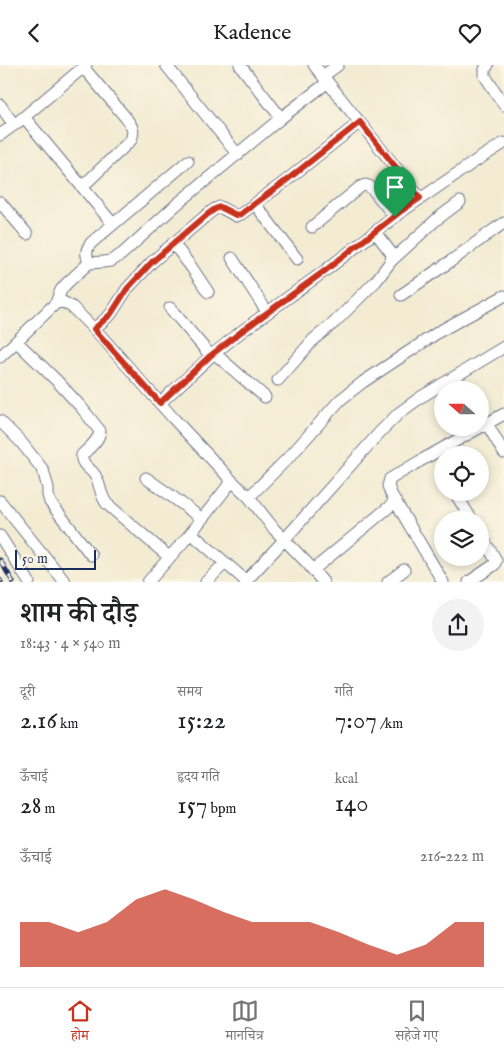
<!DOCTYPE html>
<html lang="hi">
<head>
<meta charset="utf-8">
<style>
  body { margin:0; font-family:"IM FELL English","Noto Serif Devanagari",serif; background:#f2f2f2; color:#202124; height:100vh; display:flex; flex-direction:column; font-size:19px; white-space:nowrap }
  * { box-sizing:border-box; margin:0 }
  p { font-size:16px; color:#757577 }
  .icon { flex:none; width:28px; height:28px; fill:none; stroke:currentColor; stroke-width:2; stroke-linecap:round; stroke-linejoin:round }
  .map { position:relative; height:517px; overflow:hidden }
  .details { display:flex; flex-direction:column; background:#fff; flex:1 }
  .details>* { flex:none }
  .needle { width:32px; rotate:291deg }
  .buttons { position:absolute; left:434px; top:316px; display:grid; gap:10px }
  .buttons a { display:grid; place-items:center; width:55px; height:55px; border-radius:50%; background:#fff; box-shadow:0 2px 8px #0003; font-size:25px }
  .scale { position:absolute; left:15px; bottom:12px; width:81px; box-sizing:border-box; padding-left:5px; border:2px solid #1b2f5e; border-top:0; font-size:14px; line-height:18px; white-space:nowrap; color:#1b2f5e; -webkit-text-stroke:4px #fcf5e5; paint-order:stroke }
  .pin { position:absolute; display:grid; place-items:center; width:42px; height:42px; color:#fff; margin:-51px -21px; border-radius:50% 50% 50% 0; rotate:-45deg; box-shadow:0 0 5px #0007 }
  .pin .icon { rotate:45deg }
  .round { display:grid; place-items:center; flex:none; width:52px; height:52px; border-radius:26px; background:#f2f2f2 }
  .head { display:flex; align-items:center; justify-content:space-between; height:85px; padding:0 20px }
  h1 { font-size:28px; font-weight:600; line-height:38px }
  .metrics { display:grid; grid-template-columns:repeat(3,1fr); gap:8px; height:85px; padding:5px 20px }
  .metrics div { display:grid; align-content:center }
  .metrics b { font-size:25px; font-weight:600 }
  .metrics small { font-size:14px; font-weight:400 }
  .metrics p { font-size:14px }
  .chart { height:140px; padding:10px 20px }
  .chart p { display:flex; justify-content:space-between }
  .chart svg { width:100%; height:90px; margin-top:5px; fill:#c8321e; opacity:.7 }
  header { display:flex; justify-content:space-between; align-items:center; height:65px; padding:0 20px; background:#fff; font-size:22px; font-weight:600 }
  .tab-bar { display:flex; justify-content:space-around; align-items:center; height:70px; border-top:1px solid #e0e0e0; background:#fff; font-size:14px; color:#757577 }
  .tab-bar a { display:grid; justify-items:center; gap:2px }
  .tab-bar .selected { color:#c8321e }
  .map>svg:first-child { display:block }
</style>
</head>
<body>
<header><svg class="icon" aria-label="back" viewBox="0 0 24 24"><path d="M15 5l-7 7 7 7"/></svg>Kadence<svg class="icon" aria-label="heart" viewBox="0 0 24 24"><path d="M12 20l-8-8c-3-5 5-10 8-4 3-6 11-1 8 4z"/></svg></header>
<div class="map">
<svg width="504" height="517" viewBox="0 0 504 517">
  <rect width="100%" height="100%" fill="#fcf5e5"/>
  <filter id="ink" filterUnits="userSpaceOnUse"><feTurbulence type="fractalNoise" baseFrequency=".02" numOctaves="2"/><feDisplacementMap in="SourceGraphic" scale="10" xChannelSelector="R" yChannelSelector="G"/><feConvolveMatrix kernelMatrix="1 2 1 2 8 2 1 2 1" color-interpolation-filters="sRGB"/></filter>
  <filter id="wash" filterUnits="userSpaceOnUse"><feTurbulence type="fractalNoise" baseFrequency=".0096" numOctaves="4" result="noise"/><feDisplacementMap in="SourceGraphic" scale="20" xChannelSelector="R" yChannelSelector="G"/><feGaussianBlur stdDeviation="1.12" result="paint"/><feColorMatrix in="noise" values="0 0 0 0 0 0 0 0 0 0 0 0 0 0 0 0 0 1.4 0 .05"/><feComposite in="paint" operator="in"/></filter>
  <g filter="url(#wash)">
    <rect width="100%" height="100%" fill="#f3ebd2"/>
  </g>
  <g filter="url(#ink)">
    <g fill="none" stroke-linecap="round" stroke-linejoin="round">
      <g stroke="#677187" stroke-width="13">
        <path id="minor" d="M166,0L238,90
          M240,0L281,53
          M314,0L420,133
          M488,0L485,4V11L504,40
          M323,11L338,0
          M0,40L14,60
          M24,52L113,159
          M0,70L18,57L86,0
          M82,122L131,75C135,64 132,62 126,53L83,2
          M0,137L27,169
          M255,139L297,194
          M312,162L360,122L365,120L369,121L373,125L395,152
          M173,178L192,203L208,227
          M232,193L267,247
          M391,196L437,154L460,137
          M89,198C86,189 85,186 91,178L188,96
          M401,230L451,196L495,164L504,158
          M56,238L61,225L67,218L89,198L103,197L111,196L122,189L176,140L281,53L328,17
          M170,243L211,291
          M94,264L111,249L127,224L152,197L208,149L215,144L220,142L236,151L241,149L283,118L360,57
          M17,277L57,316L81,342L100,366C99,376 88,384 82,390C80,399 90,403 94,409C101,418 99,429 107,439L169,492
          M214,288L265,332
          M0,292L56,238L63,237L72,242L100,270L173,353L232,416L249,432L274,464L308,499L323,517
          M278,315L314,274L335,257L376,216L391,196L392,189L375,167
          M160,338L211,291L242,266L326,205L401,147L474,97L504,78
          M0,356L21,377L43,405L48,423V430L50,437L91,490
          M487,359L504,388
          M146,413L170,430L202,454
          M455,428L472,455
          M249,432L292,389L340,335L363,317L440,266L504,231
          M0,436L65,517
          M191,468L246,516
          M0,471L29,517
          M313,505L395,437
          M148,517L191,468L232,416
          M206,517L225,498
          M245,517L284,475L380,367L399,348L421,332L504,282
          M388,517L404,505
          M443,517L391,429L388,421L390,414L420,396L504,349
          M469,517L494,500L496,495L480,469"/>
      </g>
      <use href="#minor" stroke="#fff" stroke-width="11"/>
      <g stroke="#1b2f5e" stroke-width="5">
        <path id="rail" d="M0,495L13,517
          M0,515L1,517"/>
      </g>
      <use href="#rail" stroke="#fcf5e5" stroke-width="3" stroke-dasharray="9" stroke-linecap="butt"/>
    </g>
  </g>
  <g fill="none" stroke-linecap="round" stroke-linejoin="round" filter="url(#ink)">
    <g stroke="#fff" stroke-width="10">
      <path id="route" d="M360,57L420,133L401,146L326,205L242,266L210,291L160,338L94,264L111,249L127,224L152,197L208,149L215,144L220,142L236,150L241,149L283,118Z"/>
    </g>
    <use href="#route" stroke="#c8321e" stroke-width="6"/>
  </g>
</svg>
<div class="buttons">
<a><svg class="needle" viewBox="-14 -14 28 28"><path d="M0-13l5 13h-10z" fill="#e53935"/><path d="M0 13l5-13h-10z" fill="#757577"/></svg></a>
<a><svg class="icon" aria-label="locate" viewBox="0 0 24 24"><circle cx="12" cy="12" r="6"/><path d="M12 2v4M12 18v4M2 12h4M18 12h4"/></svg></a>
<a><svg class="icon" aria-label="layers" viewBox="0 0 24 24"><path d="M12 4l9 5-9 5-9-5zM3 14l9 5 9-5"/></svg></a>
</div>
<div class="scale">50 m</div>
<div class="pin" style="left:395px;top:152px;background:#1e9e55"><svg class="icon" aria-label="arrive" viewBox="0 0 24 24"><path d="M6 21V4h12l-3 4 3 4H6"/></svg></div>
</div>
<section class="details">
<div class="head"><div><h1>शाम की दौड़</h1><p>18:43 · 4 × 540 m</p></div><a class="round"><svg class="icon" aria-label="share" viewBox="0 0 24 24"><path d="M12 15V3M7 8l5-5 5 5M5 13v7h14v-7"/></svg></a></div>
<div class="metrics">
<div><p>दूरी</p><b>2.16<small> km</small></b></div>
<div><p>समय</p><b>15:22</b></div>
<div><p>गति</p><b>7:07<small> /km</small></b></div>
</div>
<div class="metrics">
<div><p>ऊँचाई</p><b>28<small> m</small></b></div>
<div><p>हृदय गति</p><b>157<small> bpm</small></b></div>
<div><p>kcal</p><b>140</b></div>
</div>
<div class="chart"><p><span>ऊँचाई</span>216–222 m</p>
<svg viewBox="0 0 160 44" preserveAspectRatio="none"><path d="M0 44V22L10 22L20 27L30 22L40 11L50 6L60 11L70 17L80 22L90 22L100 22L110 27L120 33L130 38L140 33L150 22L160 22V44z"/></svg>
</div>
</section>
<nav class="tab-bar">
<a class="selected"><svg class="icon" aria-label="home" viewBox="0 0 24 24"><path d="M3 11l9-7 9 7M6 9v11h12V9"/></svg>होम</a>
<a><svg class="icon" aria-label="map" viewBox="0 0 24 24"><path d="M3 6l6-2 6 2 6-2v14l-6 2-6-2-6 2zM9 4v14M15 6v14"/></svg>मानचित्र</a>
<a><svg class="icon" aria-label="saved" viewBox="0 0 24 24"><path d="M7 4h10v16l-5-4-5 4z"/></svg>सहेजे गए</a>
</nav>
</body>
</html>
